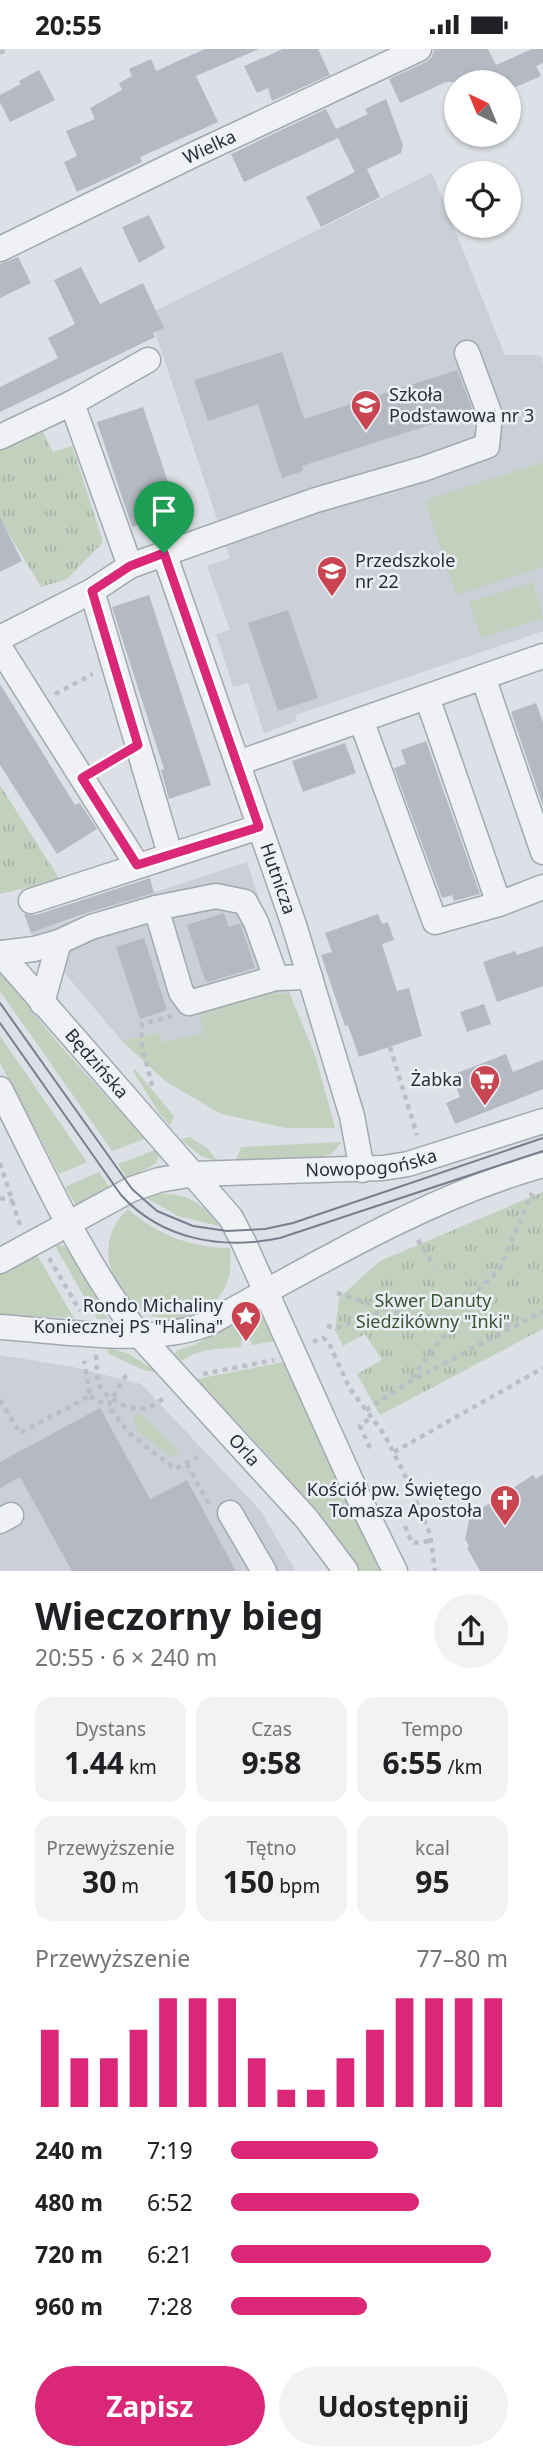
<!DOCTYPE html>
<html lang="pl">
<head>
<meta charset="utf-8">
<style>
  body { margin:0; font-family:"Noto Sans",sans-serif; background:#f2f2f2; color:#202124; height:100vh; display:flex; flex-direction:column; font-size:26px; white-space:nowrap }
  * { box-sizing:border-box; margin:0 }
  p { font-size:23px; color:#757577 }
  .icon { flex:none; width:38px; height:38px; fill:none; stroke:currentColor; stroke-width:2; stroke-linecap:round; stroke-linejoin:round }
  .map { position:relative; height:1522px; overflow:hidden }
  .side { display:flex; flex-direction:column; background:#fff; flex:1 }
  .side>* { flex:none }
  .needle { width:46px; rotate:317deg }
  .controls { position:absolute; left:444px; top:21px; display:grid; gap:14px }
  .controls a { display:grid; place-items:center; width:77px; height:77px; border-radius:50%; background:#fff; box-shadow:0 2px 5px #0004; font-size:35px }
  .pin { position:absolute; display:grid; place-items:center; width:60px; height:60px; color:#fff; margin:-72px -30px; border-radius:50% 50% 50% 0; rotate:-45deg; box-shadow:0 0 7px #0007 }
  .pin .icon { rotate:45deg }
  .round { display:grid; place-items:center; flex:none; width:74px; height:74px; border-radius:37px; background:#f2f2f2 }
  .overview { display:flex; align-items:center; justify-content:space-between; height:119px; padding:0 35px }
  h1 { font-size:38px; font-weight:700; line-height:52px }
  .metrics { display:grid; grid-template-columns:repeat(3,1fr); gap:10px; height:119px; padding:7px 35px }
  .metrics div { display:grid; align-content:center; border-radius:18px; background:#f2f2f2; text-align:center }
  .metrics b { font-size:30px; font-weight:700 }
  .metrics small { font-size:19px; font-weight:400 }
  .metrics p { font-size:19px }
  .chart { height:196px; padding:14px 35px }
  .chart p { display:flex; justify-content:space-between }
  .chart svg { width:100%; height:126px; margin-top:7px; stroke:#db2777; stroke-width:6 }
  .primary-button { display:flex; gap:14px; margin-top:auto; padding:14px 35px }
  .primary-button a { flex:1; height:80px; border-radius:42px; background:#db2777; color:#fff; font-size:28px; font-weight:700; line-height:80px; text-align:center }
  .primary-button a+a { background:#f2f2f2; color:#202124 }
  ul { padding:0 35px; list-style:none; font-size:23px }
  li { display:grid; grid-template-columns:112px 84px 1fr; align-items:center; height:52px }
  li i { height:18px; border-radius:9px; background:#db2777 }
  .status { display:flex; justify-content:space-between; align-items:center; height:49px; padding:0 35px; background:#fff; direction:ltr }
  .status svg { height:19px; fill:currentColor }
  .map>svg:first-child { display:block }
</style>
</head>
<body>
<div class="status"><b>20:55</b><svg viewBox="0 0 49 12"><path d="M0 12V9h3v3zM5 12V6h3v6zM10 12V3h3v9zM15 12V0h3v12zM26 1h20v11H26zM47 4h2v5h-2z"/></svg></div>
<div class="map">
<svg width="543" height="1522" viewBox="0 0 543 1522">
  <defs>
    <pattern id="park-tufts" width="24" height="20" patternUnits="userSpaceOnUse" patternTransform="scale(1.75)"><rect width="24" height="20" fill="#c2d0be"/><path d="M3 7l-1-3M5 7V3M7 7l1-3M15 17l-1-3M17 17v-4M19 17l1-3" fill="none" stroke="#a7b3a4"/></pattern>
  </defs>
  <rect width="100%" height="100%" fill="#dde0e6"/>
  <path fill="#cbcfd8" d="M432,124L505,306H540L543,314V582L296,666L297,672L264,684L248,634L233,638L216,585L230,581L207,517L230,509L149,265Z
    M247,813L290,945H265L198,963L204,984L163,993L158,984L122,992L31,884Z
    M0,1306L73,1318L141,1335L260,1461L296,1522H0Z"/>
  <path fill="#c2d0be" d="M543,413V518L456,546L425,451Z
    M533,533L543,569L481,589L469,553Z
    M0,923L58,994L145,1090L112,1102L0,942Z
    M265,945H290L316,1009L335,1079H286L221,1065L165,1032L122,992L158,984L163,993L204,984L198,963Z
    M0,987L87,1113L59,1125L0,1014Z
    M135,1020L174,1067L170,1077L159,1064L133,1022Z
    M190,1088L208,1100L217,1112L201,1107L180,1090Z
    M342,1093L331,1105L318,1109L236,1111L241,1098Z
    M155,1101L159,1107L155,1115L127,1130L118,1115Z
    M99,1123L110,1139L76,1156L65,1138Z
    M161,1145C187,1144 205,1155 219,1177L178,1167L146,1149Z
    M128,1160C156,1185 191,1199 230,1199C232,1220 230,1238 214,1253C156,1311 69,1215 128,1160Z
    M60,1195L67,1199L108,1270H97L55,1197Z
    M37,1206L74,1269L0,1266V1222Z
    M257,1263L261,1265L274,1292L252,1296L250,1290L241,1291L242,1298C221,1300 198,1299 182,1312L175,1305L177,1301L194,1296Z
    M106,1298L129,1305L157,1323L146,1322L109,1305Z
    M284,1313L375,1512L380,1522H361L274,1413L197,1330Z
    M141,1365L179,1403L172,1408L136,1381L133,1366Z"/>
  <path fill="url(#park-tufts)" d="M41,379L53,403L72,397L103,493L67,530L41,538L0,470V397Z
    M0,736L60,831L0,845Z
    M543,1143V1280L380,1366L357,1325L382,1311L365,1285L343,1297L335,1281L339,1249L380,1212Z"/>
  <path fill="#b4b9c3" d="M205,0H259L196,27L218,73L140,108L142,113L77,143L64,113L77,107L66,82L95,70L90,59L122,41L119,34L132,27L129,20L151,10L156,22Z
    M283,0H318L330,26L272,52L268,39L257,44L244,17Z
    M434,0H488L496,16L532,0H543V14L536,17L541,27L509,41V33H446L400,54L389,30L426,13L432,8Z
    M39,21L55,51L10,73L0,53V46L21,35L19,32Z
    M386,50L403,96L401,104L367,120L380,148L321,178L306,148L355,123L338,89L244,133L231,105L326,60L336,80L368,65L365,60Z
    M149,166L165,199L139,214L122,178Z
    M18,208L31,234L0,249V215Z
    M81,218L100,255L143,234L164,279L153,284L155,288L0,363V338L58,309L48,289L75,275L54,231Z
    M282,303L304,370L457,321L473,362L302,417L303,422L282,429L258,355L208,372L194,331Z
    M143,358L178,463L132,478L97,373Z
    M0,468L22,512L0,523Z
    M149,546L211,736L169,750L161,721L164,720L112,558Z
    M288,561L318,649L278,662L248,574Z
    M0,635L75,756L80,754L97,780L57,805L0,716Z
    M536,654L543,673V757L511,663Z
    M426,692L480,845L454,852L452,846L442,849L394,719L406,715L401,701Z
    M345,694L356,724L303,743L292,712Z
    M150,829L154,844L87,864L31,884L24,865L36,866Z
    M224,864L229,878L240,874L255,919L208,933L205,931L187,876Z
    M378,865L382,875L388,873L394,891L382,895L397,942L409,939L422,987L359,1008L348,976L345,977L321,906L332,903L325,884Z
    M144,889L167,961L140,970L116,898Z
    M543,897V937L497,953L483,913L515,902L517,906Z
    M484,955L491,975L467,983L460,963Z
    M506,1005L513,1023L543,1011V1040L455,1075L446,1054L460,1048L452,1026Z
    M100,1359L150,1450L187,1431L236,1522H72L20,1428L0,1439V1413Z
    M543,1425V1522H480L467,1499L469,1497L465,1490L470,1467L533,1426L536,1430Z"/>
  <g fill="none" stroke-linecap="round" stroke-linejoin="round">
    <g stroke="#a3a7b0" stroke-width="27">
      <g id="minor">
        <path id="s1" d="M0,200L195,105L419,0"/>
        <path d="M72,354L148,311"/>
        <path d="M0,388L72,354L130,517"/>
        <path id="s2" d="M164,504L294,876L352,1067L362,1121"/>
        <path d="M92,542L170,805"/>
        <path d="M0,589L92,542L130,517L316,451L423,420L487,397L490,366L467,304"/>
        <path d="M0,599L137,816"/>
        <path d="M483,628L543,803"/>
        <path d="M427,648L499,855L543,838"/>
        <path d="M361,671L435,873L499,855"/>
        <path d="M238,714L543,607"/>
        <path d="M31,852L259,778"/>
        <path d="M156,859L216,847L245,853L256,873L276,929"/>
        <path id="s3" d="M0,904L231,1169L244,1194L357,1445L395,1522"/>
        <path d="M0,904L34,900L59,893"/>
        <path d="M42,954L59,893L91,878L156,859L181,943L189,954L276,929L310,928"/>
        <path id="s4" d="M0,1040C43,1124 81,1211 139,1286L306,1469L346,1522"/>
        <path id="s5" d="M0,1212L132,1140L159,1131L194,1125L383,1119L408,1115L543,1072"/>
        <path d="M0,1278C61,1282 150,1297 207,1275C312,1218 427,1148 543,1116"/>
        <path d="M230,1464L264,1522"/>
        <path d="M0,1472L11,1466"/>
      </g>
    </g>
    <path stroke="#bbbec5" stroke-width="4.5" stroke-dasharray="5 5" stroke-linecap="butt" d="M0,4L7,0
      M55,645L93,625
      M101,718L118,708
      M390,998L417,1086
      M152,1037L141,992L142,975L172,967
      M0,1114L20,1176
      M0,1149L13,1152
      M418,1191L434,1217
      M49,1209L80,1262
      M337,1244L403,1265
      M463,1255L499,1221L532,1144
      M467,1264L513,1278
      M327,1277L337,1279L384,1261
      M313,1293L323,1289L328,1292L350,1340L384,1385L403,1422L430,1485L435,1522
      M96,1306L98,1335C107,1350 129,1363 147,1359C154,1357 161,1351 167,1347
      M203,1325L274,1311
      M126,1326L108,1357L129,1384L175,1420L198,1408
      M412,1329L449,1279
      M90,1347L108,1357
      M0,1351L20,1384L90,1347L84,1312
      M366,1361L409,1333L543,1262
      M370,1399L360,1377L371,1368
      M394,1403L543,1319
      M187,1415L210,1457
      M405,1477L412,1494L431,1492"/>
    <use href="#minor" stroke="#eff1f5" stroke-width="24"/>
    <path stroke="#777f8f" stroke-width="2" d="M0,954L132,1140L157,1162L193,1177L227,1182L265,1180L293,1174L543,1089
      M0,974L121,1146C162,1191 222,1201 280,1189L543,1102"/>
  </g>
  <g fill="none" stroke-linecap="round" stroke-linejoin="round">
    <g stroke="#fff" stroke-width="14">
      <path id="route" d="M164,504L259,778L137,816L82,729L138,696L92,542L130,517Z"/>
    </g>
    <use href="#route" stroke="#db2777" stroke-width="9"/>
  </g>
  <defs>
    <g id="school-pin" transform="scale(1.575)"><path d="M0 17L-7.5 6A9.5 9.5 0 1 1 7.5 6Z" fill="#c84551" stroke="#eceff4"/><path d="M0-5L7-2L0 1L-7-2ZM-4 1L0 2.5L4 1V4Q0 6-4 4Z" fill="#fff"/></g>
    <g id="supermarket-pin" transform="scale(1.575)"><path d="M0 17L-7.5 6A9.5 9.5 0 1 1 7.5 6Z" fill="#c84551" stroke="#eceff4"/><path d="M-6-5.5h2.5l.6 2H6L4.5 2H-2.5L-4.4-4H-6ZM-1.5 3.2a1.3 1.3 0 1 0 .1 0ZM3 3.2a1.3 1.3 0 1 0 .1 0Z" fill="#fff"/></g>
    <g id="sight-pin" transform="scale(1.575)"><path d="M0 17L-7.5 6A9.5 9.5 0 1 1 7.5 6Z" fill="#c84551" stroke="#eceff4"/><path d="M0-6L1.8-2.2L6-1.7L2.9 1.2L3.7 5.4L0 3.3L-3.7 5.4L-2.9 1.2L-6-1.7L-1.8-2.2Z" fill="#fff"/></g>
    <g id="church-pin" transform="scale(1.575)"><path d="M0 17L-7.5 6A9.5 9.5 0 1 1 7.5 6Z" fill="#c84551" stroke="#eceff4"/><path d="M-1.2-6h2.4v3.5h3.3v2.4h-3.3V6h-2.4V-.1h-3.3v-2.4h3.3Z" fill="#fff"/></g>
  </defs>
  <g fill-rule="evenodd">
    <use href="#school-pin" x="366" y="356"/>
    <use href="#school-pin" x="332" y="522"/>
    <use href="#supermarket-pin" x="485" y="1031"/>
    <use href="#sight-pin" x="246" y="1267"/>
    <use href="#church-pin" x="505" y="1451"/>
  </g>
  <g text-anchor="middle" stroke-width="5" stroke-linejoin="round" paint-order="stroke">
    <g font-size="18" fill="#272d3c" stroke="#eceff4">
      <text dy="6" stroke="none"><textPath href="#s1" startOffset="233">Wielka</textPath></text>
      <text dy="6" stroke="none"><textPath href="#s2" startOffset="345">Hutnicza</textPath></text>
      <text dy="6" stroke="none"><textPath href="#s3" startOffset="147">Będzińska</textPath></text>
      <text dy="6" stroke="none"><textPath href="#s5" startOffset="392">Nowopogońska</textPath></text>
      <text dy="6" stroke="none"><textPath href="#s4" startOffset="439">Orla</textPath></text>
    </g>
    <g font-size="18" fill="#272d3c" stroke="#eceff4" text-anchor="end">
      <text x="389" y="352" text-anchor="start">Szkoła<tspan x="389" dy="21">Podstawowa nr 3</tspan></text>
      <text x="355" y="518" text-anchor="start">Przedszkole<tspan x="355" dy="21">nr 22</tspan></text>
      <text x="462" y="1037">Żabka</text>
      <text x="223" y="1263">Rondo Michaliny<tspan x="223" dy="21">Koniecznej PS "Halina"</tspan></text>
      <text x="482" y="1447">Kościół pw. Świętego<tspan x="482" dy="21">Tomasza Apostoła</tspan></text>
    </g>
    <g font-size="18" fill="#395735" stroke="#eceff4">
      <text x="433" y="1258">Skwer Danuty<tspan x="433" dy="21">Siedzikówny "Inki"</tspan></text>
    </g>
  </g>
</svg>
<div class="controls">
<a><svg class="needle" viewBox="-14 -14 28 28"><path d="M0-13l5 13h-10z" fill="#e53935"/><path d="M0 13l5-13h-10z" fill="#757577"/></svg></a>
<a><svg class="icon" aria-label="locate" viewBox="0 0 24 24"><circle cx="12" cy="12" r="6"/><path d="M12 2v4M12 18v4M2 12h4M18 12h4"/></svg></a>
</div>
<div class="pin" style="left:164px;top:504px;background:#1e9e55"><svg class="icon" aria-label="arrive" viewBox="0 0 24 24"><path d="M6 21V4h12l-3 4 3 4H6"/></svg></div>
</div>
<section class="side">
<div class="overview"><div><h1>Wieczorny bieg</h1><p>20:55 · 6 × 240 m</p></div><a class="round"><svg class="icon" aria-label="share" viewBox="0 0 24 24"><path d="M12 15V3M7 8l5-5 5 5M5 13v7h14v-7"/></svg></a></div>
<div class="metrics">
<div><p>Dystans</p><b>1.44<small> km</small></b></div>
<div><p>Czas</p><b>9:58</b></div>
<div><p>Tempo</p><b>6:55<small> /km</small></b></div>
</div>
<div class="metrics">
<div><p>Przewyższenie</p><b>30<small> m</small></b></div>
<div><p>Tętno</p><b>150<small> bpm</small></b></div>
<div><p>kcal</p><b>95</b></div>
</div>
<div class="chart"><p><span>Przewyższenie</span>77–80 m</p>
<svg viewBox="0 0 160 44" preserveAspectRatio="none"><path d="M5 44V17M15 44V27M25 44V27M35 44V17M45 44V6M55 44V6M65 44V6M75 44V27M85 44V38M95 44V38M105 44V27M115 44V17M125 44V6M135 44V6M145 44V6M155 44V6"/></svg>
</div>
<ul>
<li><b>240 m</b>7:19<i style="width:53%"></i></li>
<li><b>480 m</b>6:52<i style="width:68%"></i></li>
<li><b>720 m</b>6:21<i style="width:94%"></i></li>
<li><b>960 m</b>7:28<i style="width:49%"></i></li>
</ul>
<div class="primary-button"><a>Zapisz</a><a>Udostępnij</a></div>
</section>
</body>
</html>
